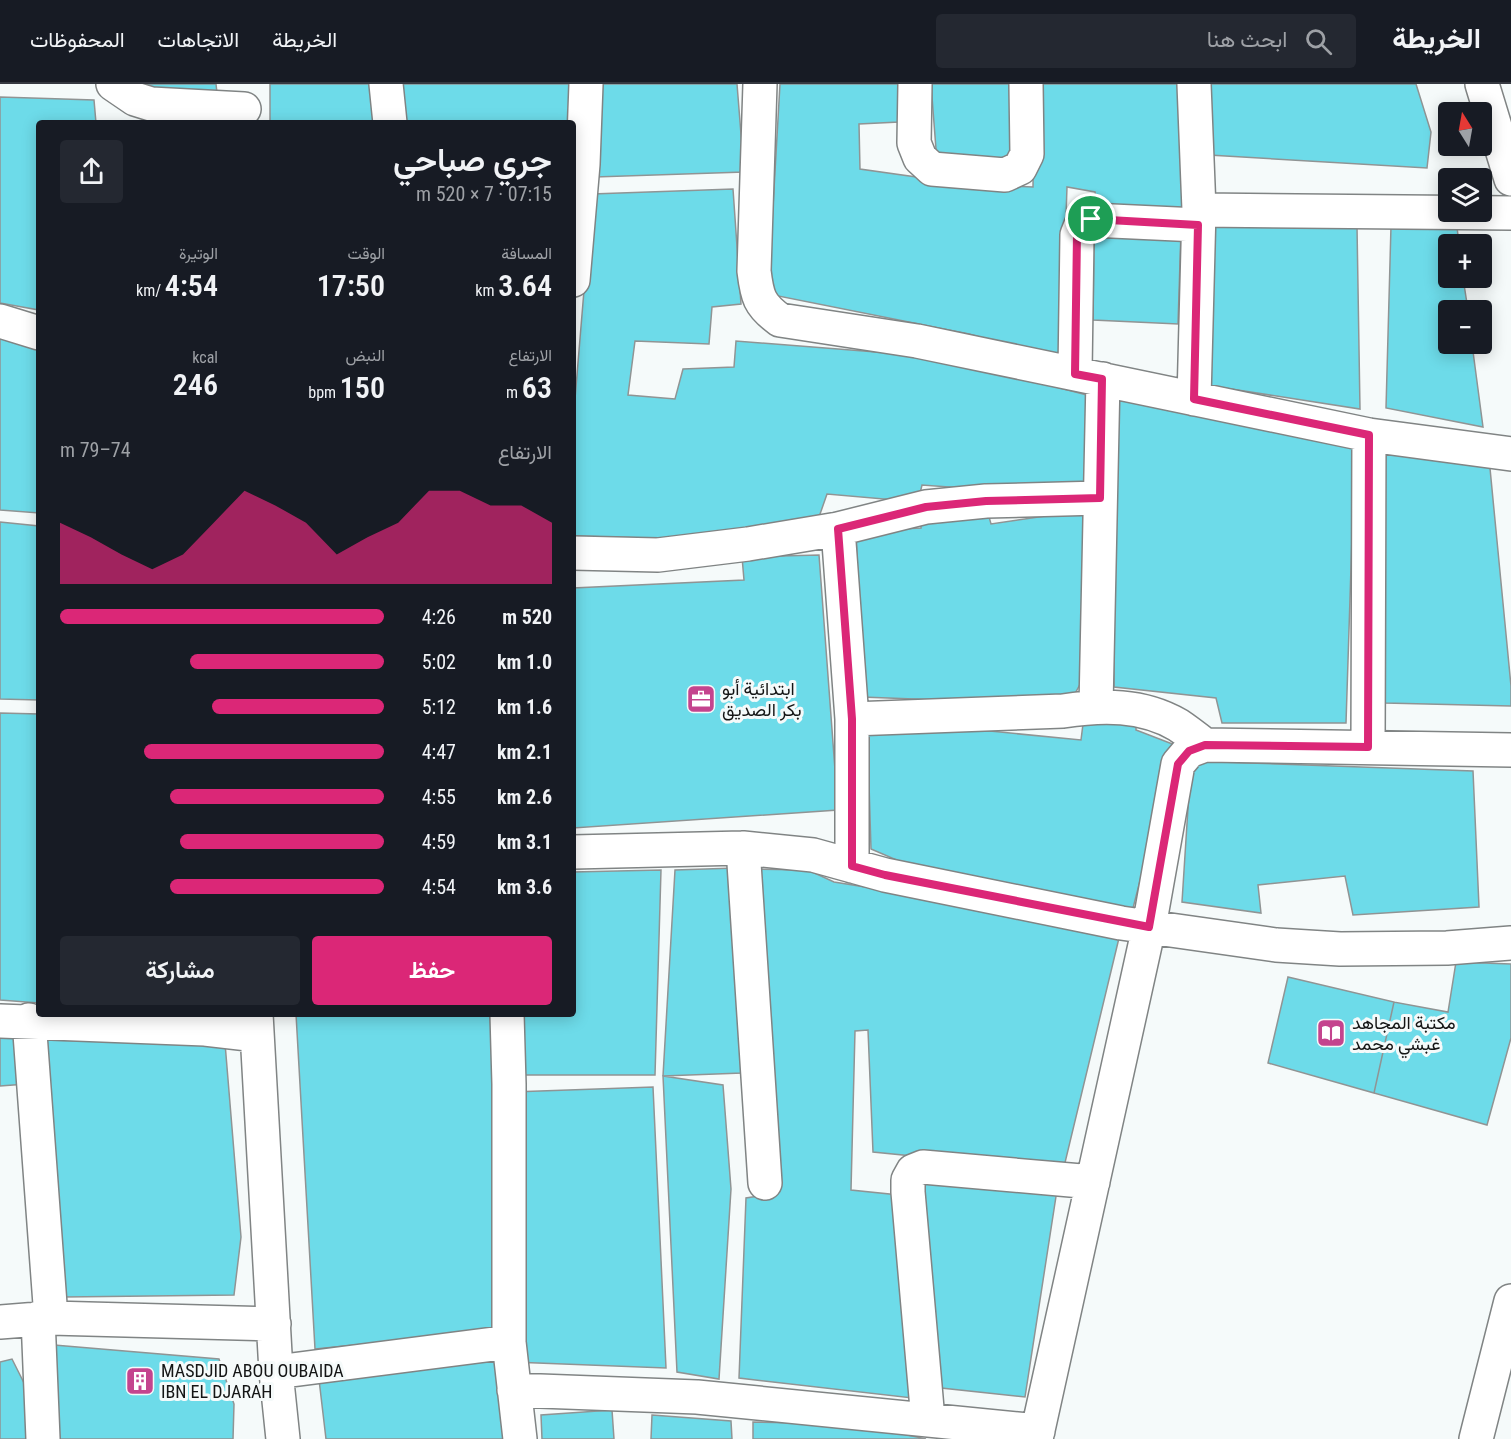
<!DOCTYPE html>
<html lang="ar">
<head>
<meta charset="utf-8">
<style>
  body { margin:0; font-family:"Roboto Condensed",Vazirmatn,sans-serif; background:#242831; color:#f1f3f6; direction:rtl; height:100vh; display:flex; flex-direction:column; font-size:22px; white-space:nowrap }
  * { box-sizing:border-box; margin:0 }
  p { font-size:20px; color:#9ea1a6 }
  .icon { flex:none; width:33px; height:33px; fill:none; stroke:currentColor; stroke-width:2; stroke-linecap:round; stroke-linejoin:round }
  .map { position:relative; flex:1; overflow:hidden; direction:ltr }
  .sheet { position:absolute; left:36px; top:36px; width:540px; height:897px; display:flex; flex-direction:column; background:#171b24; border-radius:6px; box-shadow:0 3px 15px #0003; direction:rtl }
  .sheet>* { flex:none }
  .needle { width:39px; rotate:349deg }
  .tools { position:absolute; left:1438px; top:18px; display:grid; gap:12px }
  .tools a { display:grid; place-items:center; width:54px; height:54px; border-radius:6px; background:#171b24; box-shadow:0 3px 15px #0003; font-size:30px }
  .pin { position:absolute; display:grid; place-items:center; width:51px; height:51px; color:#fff; margin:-26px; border:3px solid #fff; border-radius:50%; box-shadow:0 2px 6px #0007 }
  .round { display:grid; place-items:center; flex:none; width:63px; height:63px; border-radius:6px; background:#242831 }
  .headline { display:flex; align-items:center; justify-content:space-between; height:102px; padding:0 24px }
  h1 { font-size:33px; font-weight:600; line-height:45px }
  .metrics { display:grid; grid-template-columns:repeat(3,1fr); gap:9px; height:102px; padding:6px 24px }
  .metrics div { display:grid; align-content:center }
  .metrics b { font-size:30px; font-weight:600 }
  .metrics small { font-size:16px; font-weight:400 }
  .metrics p { font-size:16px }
  .chart { height:168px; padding:12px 24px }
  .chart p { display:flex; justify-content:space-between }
  .chart svg { width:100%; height:108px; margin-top:6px; fill:#db2777; opacity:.7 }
  .primary-button { display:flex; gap:12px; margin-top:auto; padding:12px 24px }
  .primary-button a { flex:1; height:69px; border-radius:6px; background:#db2777; color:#fff; font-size:24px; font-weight:600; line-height:69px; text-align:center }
  .primary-button a+a { background:#242831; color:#f1f3f6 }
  ul { padding:0 24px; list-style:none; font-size:20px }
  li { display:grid; grid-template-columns:96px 72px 1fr; align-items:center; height:45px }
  li i { height:15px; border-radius:8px; background:#db2777 }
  header { display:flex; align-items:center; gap:36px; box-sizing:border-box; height:84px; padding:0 30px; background:#171b24; border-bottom:2px solid #363941 }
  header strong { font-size:28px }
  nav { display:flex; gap:33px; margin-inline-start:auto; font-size:21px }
  .search { width:420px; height:54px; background:#242831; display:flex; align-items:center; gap:15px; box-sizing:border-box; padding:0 21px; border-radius:6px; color:#9ea1a6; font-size:22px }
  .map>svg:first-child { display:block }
</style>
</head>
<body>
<header>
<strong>الخريطة</strong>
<div class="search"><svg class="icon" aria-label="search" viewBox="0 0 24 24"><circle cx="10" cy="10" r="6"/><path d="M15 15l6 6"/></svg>ابحث هنا</div>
<nav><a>الخريطة</a><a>الاتجاهات</a><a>المحفوظات</a></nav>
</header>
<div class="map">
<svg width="1511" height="1355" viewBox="0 0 1511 1355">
  <rect width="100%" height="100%" fill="#f5fafa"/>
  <path fill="#6ddbe9" stroke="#909494" stroke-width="1.5" d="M130,0H216L217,9L136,5Z
    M270,0H377L380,39H270Z
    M394,0H574L571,39H397Z
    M602,0H737L744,88L595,93Z
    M780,0H900L899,38L859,40L860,85L966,100L1033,103L1034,0H1180L1184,132L1098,125L1095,108L1067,103L1061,276L969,250L768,210Z
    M931,0H1011L1012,83L937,78Z
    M1208,0H1416L1431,48L1427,84L1209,71Z
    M0,13L94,16L96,39H39V226L0,219Z
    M733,105L741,220L712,223L709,260L635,257L628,311L675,315L683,285L734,283L736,257L876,268H921L1087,311L1089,409L1018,408L922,401L918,418L827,410L819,433L753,457L573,452V339L592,110Z
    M1209,141L1357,142L1360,325L1205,301Z
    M1391,142L1457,143L1459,160H1449V194H1463L1468,226H1449V260H1472L1483,343L1386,324Z
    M1181,147L1178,240L1093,236L1094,151Z
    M0,253L39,266V429L0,426Z
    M1112,311L1355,359L1346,639H1222L1216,614L1114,603Z
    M1381,359L1489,374L1511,602V622L1385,619Z
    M1087,426L1084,593L1072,615L992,618L862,613L856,447L921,444V436L988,429L991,440Z
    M0,438L39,442V616L0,615Z
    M819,471L838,726L573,744V504L744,496L742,473Z
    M1085,624L1136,635V646L1175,661L1132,828L922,787L871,765L867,635L1081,656Z
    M0,629L39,630V919L0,916Z
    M1191,677L1473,687L1479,823L1353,831L1345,792L1258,801L1261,829L1182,818Z
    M736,784L742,989L663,992L675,786Z
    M755,785L808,786L834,798L953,817L1119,854L1063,1087L873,1068L868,946L855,947L851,1106L899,1111L921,1315L739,1294L746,1114L778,1109Z
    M661,786L655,991H514L513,930H573V788Z
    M1456,878L1511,880V954L1487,1041L1374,1009L1394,918L1448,928Z
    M1288,893L1394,918L1374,1009L1268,979Z
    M296,930H493L494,1247L315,1265Z
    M0,951H20L26,1000L0,1002Z
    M36,956L225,959L241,1153L234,1211L64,1213Z
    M663,992L723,1001L731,1105L719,1295L677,1288Z
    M653,1003L666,1284L512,1278V1008Z
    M923,1089L1057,1106L1025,1313L932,1303Z
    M54,1261L219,1275L234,1320L233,1355H54Z
    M494,1270L509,1355H326L318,1287Z
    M12,1275L30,1311L33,1355H0V1278Z
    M612,1326L614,1355H542L541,1331Z
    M652,1331L731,1337L732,1355H651Z
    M753,1338L856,1340L926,1355H753Z"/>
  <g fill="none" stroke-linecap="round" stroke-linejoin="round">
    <g stroke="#808484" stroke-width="36">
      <path id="street" d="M113,0L135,15L151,20L244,25
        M386,0L390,39
        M760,0L754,187C757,212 759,221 780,236L917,257L1369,351L1511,370
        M915,0L914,59L920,74L932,85L1005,91L1020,84L1027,70L1026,0
        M1194,0L1199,126L1194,315
        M1199,126L1511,129
        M573,196L583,80L586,0
        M0,237L39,249
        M1075,289L1077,151L1081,141L1091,136L1198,141
        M838,445L852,635V782
        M573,469L658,471L748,460L838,445L926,423L986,417L1100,414
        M1096,622L1103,295
        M852,635L1063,627C1102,621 1142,620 1178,641C1187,647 1196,654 1205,661
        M1368,663L1369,351
        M743,764L765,1099
        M573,768L743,764L813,771L885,791L1121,839L1276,861L1340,865L1447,864L1511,859
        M256,930L276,1288L283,1355
        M507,930L509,1000V1258L520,1355
        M29,936L51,1234
        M0,937L205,945L257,951
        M38,1234L43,1355
        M0,1238L51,1234L274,1240
        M276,1288L509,1258
        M514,1306L697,1313L1038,1347
        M928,1336L908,1108V1096L913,1087L923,1083L1093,1098
        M1036,1355L1149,843L1178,680L1189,667L1205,661L1511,666"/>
    </g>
    <g stroke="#808484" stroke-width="36">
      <path id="secondary" d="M1482,0L1511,95
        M1476,1355L1511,1217"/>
    </g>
    <use href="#street" stroke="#fff" stroke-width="33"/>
    <use href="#secondary" stroke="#fff" stroke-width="33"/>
  </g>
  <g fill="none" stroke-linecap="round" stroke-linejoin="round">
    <g stroke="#fff" stroke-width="12">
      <path id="route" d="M1091,135L1198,141L1194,315L1369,351L1368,663L1205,661L1189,667L1178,680L1149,843L885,791L852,782V635L838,445L926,423L986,417L1100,414L1102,295L1075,290L1077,151L1081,141Z"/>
    </g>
    <use href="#route" stroke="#db2777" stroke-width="8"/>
  </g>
  <defs>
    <g id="office-square" transform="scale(1.5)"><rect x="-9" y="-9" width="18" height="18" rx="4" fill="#c4448e" stroke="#f5fafa"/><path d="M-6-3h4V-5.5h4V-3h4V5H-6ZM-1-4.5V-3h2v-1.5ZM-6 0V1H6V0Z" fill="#fff"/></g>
    <g id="library-square" transform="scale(1.5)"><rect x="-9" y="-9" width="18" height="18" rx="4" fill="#c4448e" stroke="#f5fafa"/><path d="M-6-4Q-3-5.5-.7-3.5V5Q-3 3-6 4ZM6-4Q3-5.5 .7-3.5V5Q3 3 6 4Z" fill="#fff"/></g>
    <g id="building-square" transform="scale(1.5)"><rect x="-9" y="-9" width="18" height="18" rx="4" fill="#c4448e" stroke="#f5fafa"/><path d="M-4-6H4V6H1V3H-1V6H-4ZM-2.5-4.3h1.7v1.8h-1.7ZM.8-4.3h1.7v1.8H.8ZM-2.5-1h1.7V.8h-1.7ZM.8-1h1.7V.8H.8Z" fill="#fff"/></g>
  </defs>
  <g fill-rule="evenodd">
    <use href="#office-square" x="701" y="615"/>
    <use href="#library-square" x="1331" y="949"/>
    <use href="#building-square" x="140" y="1297"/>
  </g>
  <g text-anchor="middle" stroke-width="6" stroke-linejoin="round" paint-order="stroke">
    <g font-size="18" fill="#141515" stroke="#f5fafa" text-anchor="start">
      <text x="722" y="611">ابتدائية أبو<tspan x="722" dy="21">بكر الصديق</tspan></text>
      <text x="1352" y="945">مكتبة المجاهد<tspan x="1352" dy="21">غبشي محمد</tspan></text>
      <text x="161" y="1293">MASDJID ABOU OUBAIDA<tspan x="161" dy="21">IBN EL DJARAH</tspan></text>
    </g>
  </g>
</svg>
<div class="tools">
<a><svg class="needle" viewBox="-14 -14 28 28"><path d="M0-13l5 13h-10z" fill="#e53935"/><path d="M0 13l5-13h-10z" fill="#9ea1a6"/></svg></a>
<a><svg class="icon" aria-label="layers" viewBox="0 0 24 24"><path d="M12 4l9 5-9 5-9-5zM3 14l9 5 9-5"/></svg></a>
<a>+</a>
<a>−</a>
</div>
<div class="pin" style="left:1091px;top:135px;background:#1e9e55"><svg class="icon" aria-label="arrive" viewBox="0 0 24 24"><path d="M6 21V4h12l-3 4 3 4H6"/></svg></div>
<section class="sheet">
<div class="headline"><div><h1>جري صباحي</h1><p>07:15 · 7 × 520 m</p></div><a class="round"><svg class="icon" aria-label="share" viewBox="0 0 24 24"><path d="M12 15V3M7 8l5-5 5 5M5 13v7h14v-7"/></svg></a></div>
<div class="metrics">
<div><p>المسافة</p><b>3.64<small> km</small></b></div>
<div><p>الوقت</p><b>17:50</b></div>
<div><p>الوتيرة</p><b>4:54<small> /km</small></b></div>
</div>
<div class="metrics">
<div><p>الارتفاع</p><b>63<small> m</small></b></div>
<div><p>النبض</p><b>150<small> bpm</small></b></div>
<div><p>kcal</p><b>246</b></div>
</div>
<div class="chart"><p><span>الارتفاع</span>74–79 m</p>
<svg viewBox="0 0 160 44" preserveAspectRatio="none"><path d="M0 44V19L10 25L20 32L30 38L40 32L50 19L60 6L70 12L80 19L90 32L100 25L110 19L120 6L130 6L140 12L150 12L160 19V44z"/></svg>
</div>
<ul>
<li><b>520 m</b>4:26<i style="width:100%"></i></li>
<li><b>1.0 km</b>5:02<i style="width:60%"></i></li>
<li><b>1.6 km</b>5:12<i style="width:53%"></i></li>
<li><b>2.1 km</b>4:47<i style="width:74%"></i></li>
<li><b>2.6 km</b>4:55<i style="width:66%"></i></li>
<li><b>3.1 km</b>4:59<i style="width:63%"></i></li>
<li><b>3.6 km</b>4:54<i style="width:66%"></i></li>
</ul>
<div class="primary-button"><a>حفظ</a><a>مشاركة</a></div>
</section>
</div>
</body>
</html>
